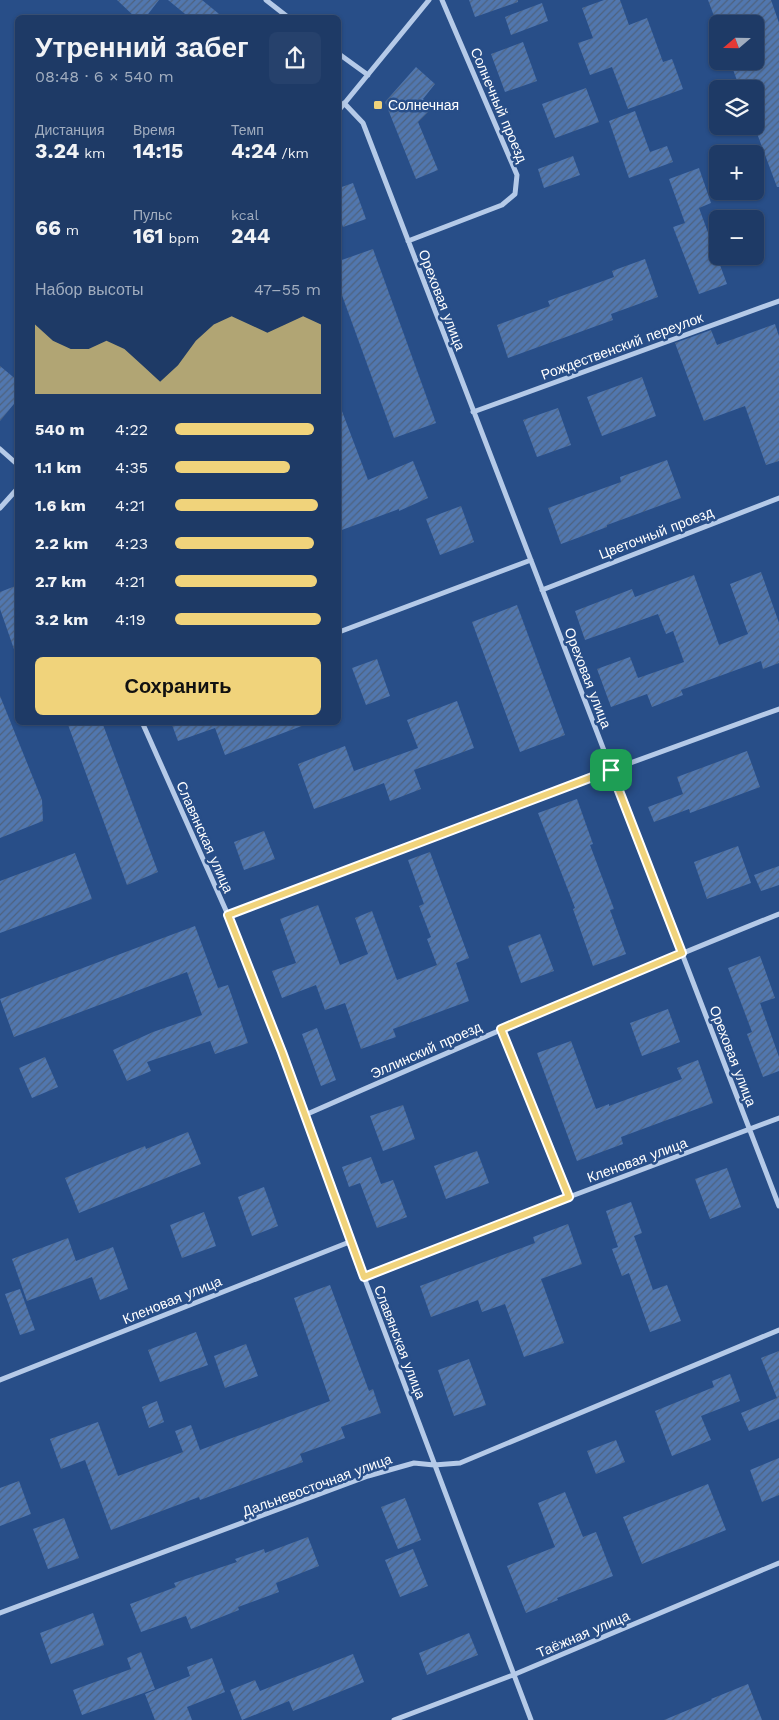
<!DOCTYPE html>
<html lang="ru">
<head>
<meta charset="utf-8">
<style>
  body { margin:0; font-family:"Work Sans",sans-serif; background:#26416c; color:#f1f3f6; height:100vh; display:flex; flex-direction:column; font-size:19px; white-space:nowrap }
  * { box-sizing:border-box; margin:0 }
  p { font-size:16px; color:#a1adbf }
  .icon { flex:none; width:28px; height:28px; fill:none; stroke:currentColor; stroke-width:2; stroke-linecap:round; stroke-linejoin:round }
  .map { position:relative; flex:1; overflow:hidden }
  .panel { position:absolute; left:15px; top:15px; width:326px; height:710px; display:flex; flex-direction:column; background:#1e3a66; border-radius:8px; box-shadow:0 1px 4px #0004,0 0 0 1px #3c547a }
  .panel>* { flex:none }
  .needle { width:32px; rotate:250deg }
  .fabs { position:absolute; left:709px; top:15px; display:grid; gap:10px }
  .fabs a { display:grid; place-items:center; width:55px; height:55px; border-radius:8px; background:#1e3a66; box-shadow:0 1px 4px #0004,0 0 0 1px #3c547a; font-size:25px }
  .pin { position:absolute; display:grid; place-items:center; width:42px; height:42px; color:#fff; margin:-21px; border-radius:10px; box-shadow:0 2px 8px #0006 }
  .round { display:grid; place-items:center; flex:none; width:52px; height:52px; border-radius:8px; background:#26416c }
  .summary { display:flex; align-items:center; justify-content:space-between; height:85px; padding:0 20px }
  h1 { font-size:28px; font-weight:700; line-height:38px }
  .figures { display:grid; grid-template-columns:repeat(3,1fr); gap:8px; height:85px; padding:5px 20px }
  .figures div { display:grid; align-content:center }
  .figures b { font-size:21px; font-weight:700 }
  .figures small { font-size:14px; font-weight:400 }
  .figures p { font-size:14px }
  .chart { height:140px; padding:10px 20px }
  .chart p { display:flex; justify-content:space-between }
  .chart svg { width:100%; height:90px; margin-top:5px; fill:#f0d37b; opacity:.7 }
  .primary-button { display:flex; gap:10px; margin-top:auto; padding:10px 20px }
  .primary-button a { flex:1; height:58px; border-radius:8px; background:#f0d37b; color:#111; font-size:20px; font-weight:700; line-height:58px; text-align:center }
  ul { padding:0 20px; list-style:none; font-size:16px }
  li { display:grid; grid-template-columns:80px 60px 1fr; align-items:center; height:38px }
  li i { height:12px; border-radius:6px; background:#f0d37b }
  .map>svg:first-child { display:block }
</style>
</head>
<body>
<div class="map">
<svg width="779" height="1720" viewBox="0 0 779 1720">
  <defs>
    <pattern id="building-hatch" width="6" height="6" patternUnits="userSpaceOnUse" patternTransform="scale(1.25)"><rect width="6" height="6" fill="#5177af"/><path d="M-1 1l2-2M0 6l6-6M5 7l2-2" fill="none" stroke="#4e627e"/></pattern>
  </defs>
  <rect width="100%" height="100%" fill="#284e88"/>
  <path fill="url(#building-hatch)" d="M117,0H159L145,18H136Z
    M168,0H202L224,18H190Z
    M469,0H518V2L475,17Z
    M604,0H620L629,25L647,18L663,62L672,59L683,89L628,109L612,67L590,75L578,43L593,38L582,8Z
    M708,0H771L779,23V187H777L755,128V89H740L730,61H755V24H717Z
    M542,3L548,21L511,35L505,17Z
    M523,42L537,81L505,92L491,54Z
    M416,67L435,84L423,99L432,108L418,122L438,170L416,179L385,102Z
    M586,88L599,122L555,138L542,104Z
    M635,111L650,152L667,146L673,162L629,178L609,121Z
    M573,156L580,175L544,188L538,169Z
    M699,168L711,203L699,208L727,284L699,294L673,227L685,223L669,179Z
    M353,183L366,219L343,227L339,215V188Z
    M373,249L436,423L394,438L339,287V261Z
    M645,259L658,297L611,314L613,320L508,358L497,325L550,306L548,301L614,277L612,271Z
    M775,324L779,336V461L766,465L745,406L704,421L675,343L711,330L717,345Z
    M0,366L18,381V399L0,421Z
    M642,377L656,416L602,436L587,397Z
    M339,406H340L368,480L413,461L428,498L399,511V509L339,531Z
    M558,408L571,445L537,457L523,420Z
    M667,460L681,498L607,525V527L561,544L548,508L621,482L620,477Z
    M461,506L474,542L440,555L426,519Z
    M761,572L779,623V663L763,669L761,661L681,690L683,695L652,707L647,694L611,707L597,669L630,657L638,678L684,662L673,631L666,634L658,614L585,640L575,611L632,589L635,597L694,575L719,645L748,634L730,584Z
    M18,585V652H15L0,609V592Z
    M517,605L565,735L520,752L472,622Z
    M377,659L390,696L366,705L352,668Z
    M0,696L42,800L43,821L0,838Z
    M457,701L474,748L414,770L421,789L390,801L384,783L314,809L298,764L345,746L354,771L418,748L407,720Z
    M67,722H102L158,872L127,885Z
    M171,722H307V724L225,755L215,728L178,741Z
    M747,751L760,787L690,813L689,809L654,822L648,807L683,794L677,777Z
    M577,799L593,844L590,845L614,909L610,910L626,954L593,966L573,909L575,908L538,813Z
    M264,831L275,859L244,870L234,842Z
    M738,846L751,883L707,899L694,862Z
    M430,852L469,958L456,963L469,1001L393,1029L396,1037L361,1049L345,1003L325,1010L316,985L282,998L272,971L296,963L280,919L318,905L340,965L368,954L355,918L372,911L397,980L437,965L427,939L431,937L419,906L424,904L408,860Z
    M75,853L92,899L0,933V881Z
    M779,866V885L761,891L754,875Z
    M195,926L218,988L228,985L248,1043L215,1054L210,1041L147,1062L151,1071L127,1081L113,1050L153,1032L202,1015L187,972L14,1037L0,999Z
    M540,934L554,971L521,983L508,946Z
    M760,956L775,998L760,1003L779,1057V1071L763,1077L747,1034L752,1032L728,968Z
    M668,1009L680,1042L642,1056L630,1023Z
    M317,1028L336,1080L321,1086L302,1034Z
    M571,1041L596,1109L609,1104V1106L682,1079L677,1068L698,1060L713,1103L621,1137L623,1144L577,1161L537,1053Z
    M45,1057L58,1087L32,1098L19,1068Z
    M403,1105L415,1139L383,1151L370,1116Z
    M188,1132L201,1164L79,1213L65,1178L145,1146L146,1149Z
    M477,1151L489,1183L446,1199L434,1166Z
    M371,1157L381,1184L393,1180L407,1217L377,1228L360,1183L349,1187L342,1167Z
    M727,1168L741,1207L710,1219L695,1179Z
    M264,1187L278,1226L252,1236L238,1197Z
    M631,1202L642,1233L634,1236L653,1290L667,1285L681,1321L650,1332L629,1273L622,1276L612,1249L618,1247L606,1211Z
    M204,1212L216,1246L182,1258L170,1225Z
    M568,1224L582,1264L541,1279L564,1343L524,1357L505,1304L482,1312L478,1300L431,1317L420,1286L535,1243L533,1237Z
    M68,1238L76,1261L113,1247L128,1289L100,1300L92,1277L27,1301L12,1259Z
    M330,1285L369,1391L373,1389L381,1413L341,1427L345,1438L300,1454L303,1462L200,1500L199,1497L111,1530L85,1460L61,1469L50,1439L98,1422L118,1476L183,1452L175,1431L191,1425L200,1450L330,1401L294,1298Z
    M20,1289L35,1330L20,1335L5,1294Z
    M196,1332L208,1365L160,1382L148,1350Z
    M246,1344L258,1376L225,1388L214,1356Z
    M779,1351V1419L749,1431L741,1413L777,1398L761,1358Z
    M469,1359L486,1405L454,1416L438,1370Z
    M730,1374L740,1401L701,1416L711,1440L672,1456L655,1411L714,1387L712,1381Z
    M157,1401L164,1422L149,1428L142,1407Z
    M616,1440L625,1462L596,1474L587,1451Z
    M779,1458V1495L762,1502L750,1470Z
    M19,1481L31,1514L0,1526V1488Z
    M708,1484L726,1530L642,1564L623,1517Z
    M565,1492L583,1537L596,1532L613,1576L557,1598L558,1600L526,1613L507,1566L555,1547L538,1503Z
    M405,1498L421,1540L398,1549L381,1507Z
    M64,1518L79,1558L48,1569L33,1529Z
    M308,1537L319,1566L276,1583L279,1592L238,1607L239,1610L191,1629L186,1616L141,1632L130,1604L176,1587L174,1583L237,1562L235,1559L264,1549L265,1553Z
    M413,1549L428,1586L400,1597L385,1560Z
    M93,1613L104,1645L51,1664L40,1633Z
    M469,1633L478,1655L427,1675L419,1653Z
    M141,1652L155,1689L82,1715L73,1690L131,1669L127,1658Z
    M353,1654L364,1682L293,1711L289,1701L242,1720L230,1690L255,1680L260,1691Z
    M212,1658L225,1692L187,1707L192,1720H155L145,1694L190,1676L187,1667Z
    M748,1684L762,1720H664L712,1700L711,1699Z"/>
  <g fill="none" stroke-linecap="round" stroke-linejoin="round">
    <path stroke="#b5cae8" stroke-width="5" d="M266,0L289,18
      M339,54L368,75
      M344,103L363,123L779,1206
      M339,110L429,0
      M408,241L502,205L515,194L517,175L442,0
      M473,412L779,301
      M0,449L18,465
      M0,508L18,488
      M542,590L779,498
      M339,632L531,560
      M142,722L228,915L282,1052L364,1277L531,1720
      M228,915L611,770L779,709
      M501,1029L569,1197
      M305,1115C462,1046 620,978 779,914
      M364,1277L569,1197L779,1118
      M0,1380L352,1241
      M0,1613L368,1476L414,1463L434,1465L460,1463L779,1330
      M394,1720L513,1675L779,1563"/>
  </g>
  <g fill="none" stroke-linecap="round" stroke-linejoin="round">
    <g stroke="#fff" stroke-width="10">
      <path id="route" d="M611,770L682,953L501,1029L569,1197L364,1277L282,1052L228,915Z"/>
    </g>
    <use href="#route" stroke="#f0d37b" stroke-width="6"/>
  </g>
  <rect fill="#f0d37b" stroke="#284e88" stroke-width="2" x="373" y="100" width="10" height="10" rx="2.5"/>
  <g text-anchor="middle" stroke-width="5" stroke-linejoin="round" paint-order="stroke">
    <g font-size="14" fill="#fff" stroke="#284e88" text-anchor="start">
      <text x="388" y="110">Солнечная</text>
    </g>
    <g font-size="14" fill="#fff" stroke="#284e88">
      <text transform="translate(499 105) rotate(67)" y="5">Солнечный проезд</text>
      <text transform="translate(442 300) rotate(69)" y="5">Ореховая улица</text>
      <text transform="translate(622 346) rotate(-20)" y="5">Рождественский переулок</text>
      <text transform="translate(656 533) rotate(-21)" y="5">Цветочный проезд</text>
      <text transform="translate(588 678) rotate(69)" y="5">Ореховая улица</text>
      <text transform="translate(205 837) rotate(66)" y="5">Славянская улица</text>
      <text transform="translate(426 1050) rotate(-24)" y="5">Эллинский проезд</text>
      <text transform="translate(733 1056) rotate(69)" y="5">Ореховая улица</text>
      <text transform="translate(637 1160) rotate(-20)" y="5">Кленовая улица</text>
      <text transform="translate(172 1300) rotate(-22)" y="5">Кленовая улица</text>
      <text transform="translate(400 1342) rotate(69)" y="5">Славянская улица</text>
      <text transform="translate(317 1485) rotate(-20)" y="5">Дальневосточная улица</text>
      <text transform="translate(583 1634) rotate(-23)" y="5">Таёжная улица</text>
    </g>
  </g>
</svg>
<div class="fabs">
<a><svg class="needle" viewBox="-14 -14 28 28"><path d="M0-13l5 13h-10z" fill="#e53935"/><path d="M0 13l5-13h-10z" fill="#a1adbf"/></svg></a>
<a><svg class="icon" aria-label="layers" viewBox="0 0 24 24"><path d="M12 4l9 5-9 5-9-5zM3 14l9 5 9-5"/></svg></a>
<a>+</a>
<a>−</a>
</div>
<div class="pin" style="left:611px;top:770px;background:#1e9e55"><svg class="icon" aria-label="arrive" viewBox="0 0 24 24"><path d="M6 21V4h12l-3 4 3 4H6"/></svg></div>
<section class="panel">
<div class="summary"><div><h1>Утренний забег</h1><p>08:48 · 6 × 540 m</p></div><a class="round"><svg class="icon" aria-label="share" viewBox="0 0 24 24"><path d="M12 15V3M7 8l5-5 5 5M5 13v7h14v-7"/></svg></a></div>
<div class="figures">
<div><p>Дистанция</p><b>3.24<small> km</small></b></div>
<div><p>Время</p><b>14:15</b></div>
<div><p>Темп</p><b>4:24<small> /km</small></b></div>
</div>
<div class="figures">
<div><b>66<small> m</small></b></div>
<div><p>Пульс</p><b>161<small> bpm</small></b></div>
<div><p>kcal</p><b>244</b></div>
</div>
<div class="chart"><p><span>Набор высоты</span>47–55 m</p>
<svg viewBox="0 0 160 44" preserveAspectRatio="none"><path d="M0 44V10L10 18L20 22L30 22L40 18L50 22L60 30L70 38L80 30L90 18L100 10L110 6L120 10L130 14L140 10L150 6L160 10V44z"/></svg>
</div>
<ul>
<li><b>540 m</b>4:22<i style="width:95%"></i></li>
<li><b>1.1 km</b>4:35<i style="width:79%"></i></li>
<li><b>1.6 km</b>4:21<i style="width:98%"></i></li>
<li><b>2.2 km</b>4:23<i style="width:95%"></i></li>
<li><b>2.7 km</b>4:21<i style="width:97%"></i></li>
<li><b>3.2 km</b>4:19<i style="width:100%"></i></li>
</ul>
<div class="primary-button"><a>Сохранить</a></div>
</section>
</div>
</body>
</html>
